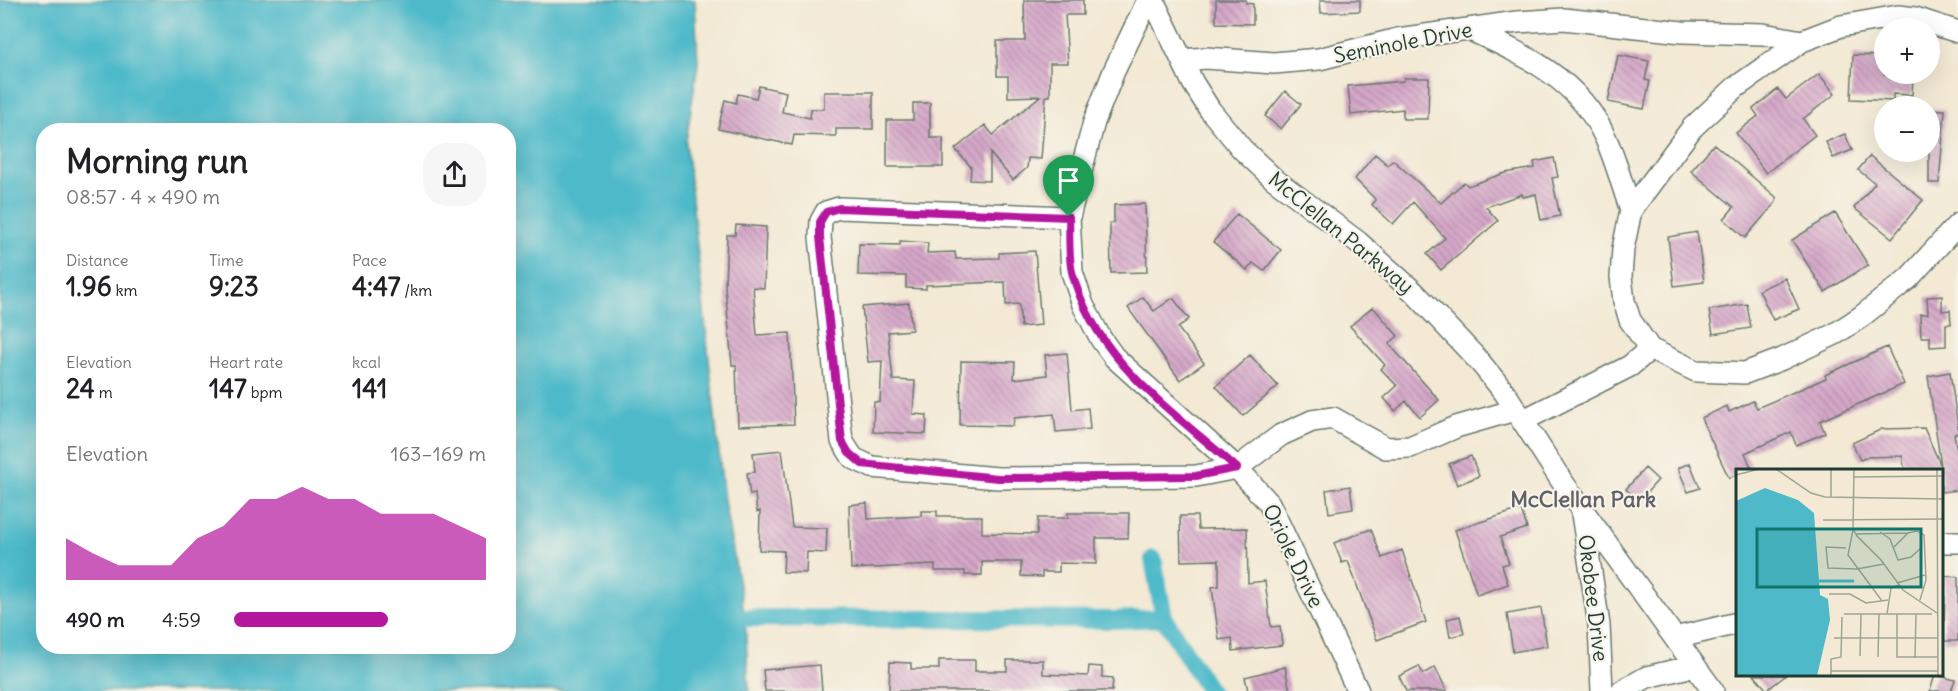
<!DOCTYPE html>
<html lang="en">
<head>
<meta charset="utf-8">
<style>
  body { margin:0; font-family:Delius,sans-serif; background:#f6f6f6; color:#202124; height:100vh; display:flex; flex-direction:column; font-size:22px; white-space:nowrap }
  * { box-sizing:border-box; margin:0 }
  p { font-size:20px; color:#757577 }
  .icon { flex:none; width:33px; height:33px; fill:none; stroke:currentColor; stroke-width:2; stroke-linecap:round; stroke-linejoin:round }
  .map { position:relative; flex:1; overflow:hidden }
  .drawer { position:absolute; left:36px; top:123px; width:480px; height:531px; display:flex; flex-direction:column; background:#fff; border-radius:24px; box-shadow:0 6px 24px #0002 }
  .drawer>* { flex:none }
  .tools { position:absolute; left:1874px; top:18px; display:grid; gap:12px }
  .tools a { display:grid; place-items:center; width:66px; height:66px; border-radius:50%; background:#fff; box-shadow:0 6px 24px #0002; font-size:30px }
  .pin { position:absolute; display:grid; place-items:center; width:51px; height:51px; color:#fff; margin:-62px -26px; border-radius:50% 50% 50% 0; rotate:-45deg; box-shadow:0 0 6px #0007 }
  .pin .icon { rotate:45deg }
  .round { display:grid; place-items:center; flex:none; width:63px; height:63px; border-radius:24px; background:#f6f6f6 }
  .head { display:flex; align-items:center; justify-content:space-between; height:102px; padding:0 30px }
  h1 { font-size:33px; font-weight:800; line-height:45px }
  .stats { display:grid; grid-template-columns:repeat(3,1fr); gap:9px; height:102px; padding:6px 30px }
  .stats div { display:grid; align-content:center }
  .stats b { font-size:26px; font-weight:800 }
  .stats small { font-size:16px; font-weight:400 }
  .stats p { font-size:16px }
  .chart { height:168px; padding:12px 30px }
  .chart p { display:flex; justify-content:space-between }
  .chart svg { width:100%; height:108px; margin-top:6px; fill:#b5179e; opacity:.7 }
  ul { padding:0 30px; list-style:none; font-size:20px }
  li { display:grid; grid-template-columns:96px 72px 1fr; align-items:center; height:45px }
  li i { height:15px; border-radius:8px; background:#b5179e }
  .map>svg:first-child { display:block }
</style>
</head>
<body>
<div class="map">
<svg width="1958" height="691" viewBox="0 0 1958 691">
  <defs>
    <pattern id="building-back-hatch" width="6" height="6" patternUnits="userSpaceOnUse" patternTransform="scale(1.5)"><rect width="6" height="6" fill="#d6a7c9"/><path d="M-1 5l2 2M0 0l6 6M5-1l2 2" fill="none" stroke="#ad89a4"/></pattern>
  </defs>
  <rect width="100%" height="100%" fill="#f7f3e8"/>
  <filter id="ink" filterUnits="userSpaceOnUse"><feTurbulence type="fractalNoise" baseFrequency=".0167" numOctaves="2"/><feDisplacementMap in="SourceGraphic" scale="12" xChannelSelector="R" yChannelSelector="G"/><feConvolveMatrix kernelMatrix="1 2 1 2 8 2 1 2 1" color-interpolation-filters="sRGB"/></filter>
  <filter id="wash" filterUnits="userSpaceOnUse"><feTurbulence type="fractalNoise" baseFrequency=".008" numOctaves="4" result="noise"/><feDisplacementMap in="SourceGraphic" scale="24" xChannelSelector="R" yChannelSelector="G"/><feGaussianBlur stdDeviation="1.35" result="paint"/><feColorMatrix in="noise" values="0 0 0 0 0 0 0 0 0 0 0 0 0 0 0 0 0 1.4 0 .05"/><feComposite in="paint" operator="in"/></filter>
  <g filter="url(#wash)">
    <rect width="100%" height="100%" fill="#f3e9d4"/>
    <path fill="#4db9c9" stroke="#367b7e" stroke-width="1.5" fill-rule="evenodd" d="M0,0H695L698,63L686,142L724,501L745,618L749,691H0ZM44,130H508V646H44Z"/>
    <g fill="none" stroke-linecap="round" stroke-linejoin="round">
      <path stroke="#4db9c9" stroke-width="18" d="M1153,559L1164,618L1209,691
        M745,618L1116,620L1164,618"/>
    </g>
    <g id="blocks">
      <path fill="url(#building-back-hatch)" d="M1024,0H1083V15H1065L1068,63H1050V96H1046L1041,159L1028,158L1027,168L1013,180L990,153V181L970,180L971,167L955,149L985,125L993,135L1040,96L1008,97V76H997V41H1025Z
        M1216,0H1246V3L1253,4V24L1216,23Z
        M1320,0H1360V11L1321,13Z
        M1618,55L1649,61L1645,80L1650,81L1644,109L1608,102Z
        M1853,55L1884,56V74L1913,77L1912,95L1893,94V101L1851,99Z
        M1819,74L1835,94L1803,119L1815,135L1766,173L1736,133L1758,116L1753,109L1778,89L1786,99Z
        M1404,78H1429L1428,119H1403V109L1351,115L1348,86L1404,81Z
        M759,86L786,92L782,112L810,118L811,109H824V92H873V129H836V136L794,135L792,145L718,129L725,100L736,103L738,94L756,98Z
        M1285,91L1301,104L1281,129L1265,116Z
        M913,103H930V138H943V167H887V120H913Z
        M1929,109L1945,110L1939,183H1929Z
        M1845,134L1852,150L1833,158L1826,142Z
        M1714,144L1776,197V202L1745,238L1724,219L1734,207L1691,171Z
        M1375,154L1388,165L1393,160L1441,203L1464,182L1468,186L1505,173L1535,168L1534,162L1554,158L1558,177L1552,178L1560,216L1541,220L1536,194L1523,197L1522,194L1486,207L1498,221L1441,270L1427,254L1445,238L1413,202L1393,224L1372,205L1376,200L1355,179Z
        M1870,156L1923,200L1892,238L1854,208L1875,183L1858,170Z
        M1145,204L1147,272L1111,273L1110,223H1114V205Z
        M1835,213L1868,265L1825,292L1792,240Z
        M1237,214L1281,250L1264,271L1253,263L1247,270L1213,242Z
        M736,225L766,227L764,288L753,287L757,335L790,333L794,424L738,426L736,365H732L725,286L727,235H735Z
        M1697,232L1704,282L1674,286L1668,237Z
        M900,241L928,243L927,253L955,252L956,259L999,258V253L1035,251L1041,325L1021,327L1019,304L1006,305L1005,282L926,285V289L906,288V276L858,275L859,244L900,245Z
        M1785,278L1799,309L1773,320L1759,290Z
        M1942,296V311L1950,310L1951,324H1946V346L1930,347V337H1921L1920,314H1928L1927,297Z
        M1143,297L1154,311L1173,298L1189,319L1178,328L1204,363L1180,380L1128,308Z
        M909,303L912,330L888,332L893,380L915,381L913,414L927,415L926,434L873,432L874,402H880L882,361L868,362L862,307Z
        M1747,304L1751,328L1713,334L1709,310Z
        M1373,307L1398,336L1389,344L1439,400L1420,417L1406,401L1395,411L1384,398L1397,386L1381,369L1385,365L1350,326Z
        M1887,347L1904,384L1820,421L1825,433L1796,445L1791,432L1745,453L1751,467L1737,471V474L1729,478L1701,418L1727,406L1729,412L1753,401L1757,408L1826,378L1825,375Z
        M1067,353L1072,410L1088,408L1090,429L1056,432L1054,414L1014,418L1013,426L960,425L961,361L1015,362L1014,379L1047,375L1045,355Z
        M1250,355L1278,386L1243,416L1216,386Z
        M1950,372L1958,427V433L1954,434L1958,455V490L1941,492V471H1905L1902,456L1868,457L1860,460L1852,443L1882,429L1924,428L1941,466L1928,376Z
        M782,450L792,527L827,528L826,553L807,552L806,573L783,572L784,551L759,550L760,511L757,512L755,494L750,495L747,473L755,472L753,453Z
        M1471,456L1479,476L1457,485L1449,464Z
        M1690,463L1700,488L1688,492L1678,468Z
        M1645,468L1658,480L1639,501L1626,489Z
        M1350,486L1353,509L1329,513L1326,490Z
        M867,503L868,519L921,516V511H937V516H982V533L1037,534L1038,518H1068V513H1129L1128,538H1096V564L1059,563V572H1042V577L1021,576V562H982V575H965V571H935V565L851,569L849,505Z
        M1521,509L1527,528L1500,537L1509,563L1502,565L1508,584L1477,595L1455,530Z
        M1180,516H1197L1198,529L1247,528L1248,583L1265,581L1271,627L1280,626L1282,645L1233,651L1232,638L1219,640L1212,587L1219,586V560L1181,561Z
        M1371,529L1382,558L1402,550L1426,622L1377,640L1348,561L1342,563L1334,543Z
        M1945,576L1958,577V641H1944Z
        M1541,608L1547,646L1513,652L1507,614Z
        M1460,616L1464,634L1450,637L1447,619Z
        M939,660H975V671H1007V660H1043V674L1088,676L1089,666L1102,667V677L1113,678L1112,691H889L890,662L911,663V669H939Z
        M820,665L822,691H765L763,670Z
        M1419,666L1423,674L1435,667L1447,691H1406L1399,676Z
        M1285,667L1290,691H1248L1245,677Z
        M1754,675H1786L1767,690Z
        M1935,675L1955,680L1951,691H1930Z"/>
    </g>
  </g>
  <g filter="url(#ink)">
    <use href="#blocks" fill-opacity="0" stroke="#69796c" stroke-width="1.5"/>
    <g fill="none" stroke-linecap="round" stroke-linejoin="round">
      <g stroke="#69796c" stroke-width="24">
        <path id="minor" d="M1148,0L1114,71L1094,122L1069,217L1072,272L1083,305L1101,339L1114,357L1237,468L1269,503L1358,691
          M1153,0L1193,83L1210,110L1242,149L1274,179L1358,242L1415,293L1479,361L1505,393L1561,480L1713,691
          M1468,29C1523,54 1578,78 1605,137C1616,160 1622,186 1631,210
          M1958,32L1915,18L1898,16L1841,26L1802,41L1736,87L1692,128L1631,210L1623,249L1621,277L1624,301L1630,320L1650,349L1696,371L1745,373L1782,359L1835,334L1862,316L1909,278L1958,224
          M1182,60L1206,58L1274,63L1319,59L1398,39L1517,22L1564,19L1682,32L1763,34L1802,41
          M1069,217L839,208L826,212L821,221L820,237L842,441L853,458L872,467L998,478L1196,476L1237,468L1281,435L1312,421L1333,418L1386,448L1410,447L1456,427L1515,410
          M1522,421L1630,366L1650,349
          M1581,507L1599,625L1602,691
          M1942,542H1958
          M1675,638L1738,623
          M1622,691L1647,677L1693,666"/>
      </g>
      <use href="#minor" stroke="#fff" stroke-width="21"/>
    </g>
  </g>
  <g fill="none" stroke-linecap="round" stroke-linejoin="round" filter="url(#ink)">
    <g stroke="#fff" stroke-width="12">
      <path id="route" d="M839,208L1069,217C1070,235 1068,255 1072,272C1095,361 1172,410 1237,468L1196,476L998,478L862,464L849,453L842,441L820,237V222L826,212Z"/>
    </g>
    <use href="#route" stroke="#b5179e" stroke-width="8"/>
  </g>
  <g text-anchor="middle" stroke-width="4.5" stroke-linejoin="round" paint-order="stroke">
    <g font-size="21" fill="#1f3d34" stroke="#f7f3e8">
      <text transform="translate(1403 43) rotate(-11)" y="7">Seminole Drive</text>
      <text transform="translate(1341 233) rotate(39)" y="7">McClellan Parkway</text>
      <text transform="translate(1293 556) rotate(64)" y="7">Oriole Drive</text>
      <text transform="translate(1593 598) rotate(83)" y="7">Okobee Drive</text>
    </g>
    <g font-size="22" font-weight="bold" fill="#5f6268" stroke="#f7f3e8">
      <text x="1583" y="507">McClellan Park</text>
    </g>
  </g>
  <g transform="translate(1736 469)">
    <rect width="207" height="207" fill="#f3e9d4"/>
    <path d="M29,19L62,31L78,44L84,126L92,130L94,151L81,207H0V32Z" fill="#4db9c9"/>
    <path fill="none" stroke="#4db9c9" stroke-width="3" d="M83,112H118"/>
    <path fill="none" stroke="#9ea494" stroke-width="1.5" d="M40,0L75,24L89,28L207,30M95,0V29M118,0L117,60L121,67L145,91L167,121L201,144M201,0L202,207M0,6L23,0M118,8L207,7M87,51L207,50M117,61L112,86L146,132M144,63L154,70L162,91L175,88L185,79M120,65L172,64M158,78L172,64L181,62L188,66L190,111L184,131M110,79L90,78L92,99L121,100L148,95M161,114L189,106M93,125H114L130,134L152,131M108,145H196M151,145L155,119L163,116M161,145V188H202M98,169H202M124,187L125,145M142,188L143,145M179,189L180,145M95,202H202M95,207V190L105,188L106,148"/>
    <path fill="#0f766e" fill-opacity="0.15" stroke="#0f766e" stroke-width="3" d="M21,60H185V118H21Z"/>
    <rect width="207" height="207" fill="none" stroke="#1f3d34" stroke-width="3"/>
  </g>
</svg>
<div class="tools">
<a>+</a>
<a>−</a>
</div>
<div class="pin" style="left:1069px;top:217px;background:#1e9e55"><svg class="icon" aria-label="arrive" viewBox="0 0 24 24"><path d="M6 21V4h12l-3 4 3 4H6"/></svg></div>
<section class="drawer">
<div class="head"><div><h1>Morning run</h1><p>08:57 · 4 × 490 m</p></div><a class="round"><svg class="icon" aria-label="share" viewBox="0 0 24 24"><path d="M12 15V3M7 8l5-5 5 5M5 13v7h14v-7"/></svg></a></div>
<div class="stats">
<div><p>Distance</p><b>1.96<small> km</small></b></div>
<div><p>Time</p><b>9:23</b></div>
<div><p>Pace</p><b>4:47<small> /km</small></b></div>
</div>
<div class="stats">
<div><p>Elevation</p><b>24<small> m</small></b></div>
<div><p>Heart rate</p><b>147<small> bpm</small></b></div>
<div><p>kcal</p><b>141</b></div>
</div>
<div class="chart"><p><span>Elevation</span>163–169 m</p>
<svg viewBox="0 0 160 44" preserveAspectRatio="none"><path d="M0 44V27L10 33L20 38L30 38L40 38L50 27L60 22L70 11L80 11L90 6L100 11L110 11L120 17L130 17L140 17L150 22L160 27V44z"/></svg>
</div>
<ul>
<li><b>490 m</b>4:59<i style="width:61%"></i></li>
</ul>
</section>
</div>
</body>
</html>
